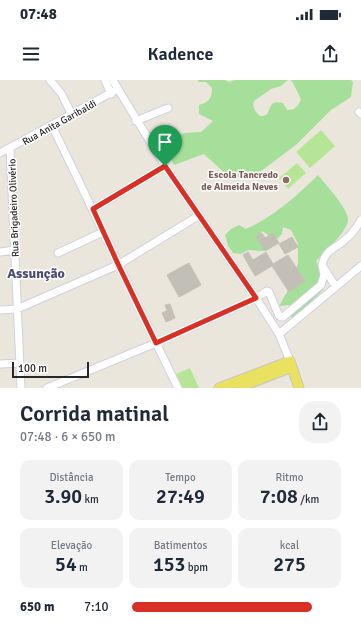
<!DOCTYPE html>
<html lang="pt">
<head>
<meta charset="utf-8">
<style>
  body { margin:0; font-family:Signika,sans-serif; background:#f2f2f3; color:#1f2937; height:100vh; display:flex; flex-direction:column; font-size:15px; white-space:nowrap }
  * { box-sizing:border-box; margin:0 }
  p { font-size:13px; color:#747a83 }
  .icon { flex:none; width:22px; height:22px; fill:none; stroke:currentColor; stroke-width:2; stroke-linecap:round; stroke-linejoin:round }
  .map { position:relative; height:308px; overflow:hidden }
  .details { display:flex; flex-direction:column; background:#fff; flex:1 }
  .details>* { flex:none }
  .scale { position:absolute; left:12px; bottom:10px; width:77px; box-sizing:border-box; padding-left:4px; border:2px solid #282828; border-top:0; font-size:11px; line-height:14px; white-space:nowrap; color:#282828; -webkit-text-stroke:3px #fff; paint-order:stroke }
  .pin { position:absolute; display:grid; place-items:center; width:34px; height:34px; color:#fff; margin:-41px -17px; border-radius:50% 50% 50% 0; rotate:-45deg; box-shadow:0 0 4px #0007 }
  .pin .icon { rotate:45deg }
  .round { display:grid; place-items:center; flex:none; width:42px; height:42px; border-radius:16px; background:#f2f2f3 }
  .overview { display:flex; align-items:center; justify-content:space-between; height:68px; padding:0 20px }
  h1 { font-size:22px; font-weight:600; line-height:30px }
  .metrics { display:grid; grid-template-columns:repeat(3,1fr); gap:6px; height:68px; padding:4px 20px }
  .metrics div { display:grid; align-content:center; border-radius:10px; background:#f2f2f3; text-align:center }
  .metrics b { font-size:20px; font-weight:600 }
  .metrics small { font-size:11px; font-weight:400 }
  .metrics p { font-size:11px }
  ul { padding:0 20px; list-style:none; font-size:13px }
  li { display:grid; grid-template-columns:64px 48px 1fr; align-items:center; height:30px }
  li i { height:10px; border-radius:5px; background:#d93025 }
  .status { display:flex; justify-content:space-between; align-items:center; height:28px; padding:0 20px; background:#fff; direction:ltr }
  .status svg { height:11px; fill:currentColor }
  header { display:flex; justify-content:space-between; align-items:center; height:52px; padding:0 20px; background:#fff; font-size:18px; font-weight:600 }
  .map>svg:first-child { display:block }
</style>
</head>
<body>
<div class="status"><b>07:48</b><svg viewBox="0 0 49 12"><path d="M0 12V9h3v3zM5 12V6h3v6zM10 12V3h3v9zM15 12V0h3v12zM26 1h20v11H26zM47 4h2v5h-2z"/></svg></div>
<header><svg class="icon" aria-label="menu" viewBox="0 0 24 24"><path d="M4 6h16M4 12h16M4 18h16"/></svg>Kadence<svg class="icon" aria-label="share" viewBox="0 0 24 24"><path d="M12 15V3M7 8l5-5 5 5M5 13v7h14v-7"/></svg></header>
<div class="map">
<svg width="361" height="308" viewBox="0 0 361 308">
  <rect width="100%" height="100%" fill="#eae6db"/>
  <path fill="#a5df99" d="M198,0H225L229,2L235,0H288L281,6L271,9L254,21C252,28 255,31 260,36C274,38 264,18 283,23L287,30C295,30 298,27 301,19L292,1L290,0H351L353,2L351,17L331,30L297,64L252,98L228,96L204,74L174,85L161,60L185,53L201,52L213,41L199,34V25C209,22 212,18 212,8L206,2H198Z
    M318,95C325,104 349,129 348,140C347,152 324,173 316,181L327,200L323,210L296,237H291V234L295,230L289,225L279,226L295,198L298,182V164L291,150L283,147L282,154L276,160L262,151L258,158L264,163V171L248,170L241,174L233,173L228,166L225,155L231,149L239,145L246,149C273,137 297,116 318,95Z"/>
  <path fill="#b6e695" d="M321,50L335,66L310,88L296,72Z
    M297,83L306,93L288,109L279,98Z
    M190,288L199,308H182L176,294Z"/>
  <path fill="#c2c0b6" stroke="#c5c2b5" d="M262,153L265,158L273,153L279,163L265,171L256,156Z
    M292,157L298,167L285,174L279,164Z
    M248,172L253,180L266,172L273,184L288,175L305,201L289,212L272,186L255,196L243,175Z
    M189,183L201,205L179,217L167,195Z
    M170,224L175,238L166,242L162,233L167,231L165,225Z"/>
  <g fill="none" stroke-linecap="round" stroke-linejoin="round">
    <g stroke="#d0d0e1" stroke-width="9">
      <path id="minor" d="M50,0L61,13L72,35
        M105,0L111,14
        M113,0L118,9L165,86L256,218L279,254L290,281
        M359,32L361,34
        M136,41L168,28
        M52,46C95,133 135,221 178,308
        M10,68L21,308
        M0,73L118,9
        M93,129L165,86
        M0,172L15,170
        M58,173L103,152
        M336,207L322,185C326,168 336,169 347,158C353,153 357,147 361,140
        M0,230L17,229L118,185L198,136
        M279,254L361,186
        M0,284L20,283
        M47,308L156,263L256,218L267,211L269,212L279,236L283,237L321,205L324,195L322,185"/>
    </g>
    <g stroke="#c7c7c7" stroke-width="11">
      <path id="major" d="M219,308L290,281L299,308
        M238,308L292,287"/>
    </g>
    <use href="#minor" stroke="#fff" stroke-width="7"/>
    <use href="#major" stroke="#eae160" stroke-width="9"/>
  </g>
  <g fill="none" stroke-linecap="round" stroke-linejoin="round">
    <g stroke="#fff" stroke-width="8">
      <path id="route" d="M165,86L256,218L156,263L118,184L93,129Z"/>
    </g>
    <use href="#route" stroke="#d93025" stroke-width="5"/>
  </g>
  <circle fill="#8d6e63" stroke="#fff" stroke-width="1.5" cx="286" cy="100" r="4"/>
  <g text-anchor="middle" stroke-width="3" stroke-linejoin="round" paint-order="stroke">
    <g font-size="10" fill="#282828" stroke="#fff">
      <text transform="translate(59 42) rotate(-29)" y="4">Rua Anita Garibaldi</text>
      <text transform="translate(13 128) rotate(-92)" y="4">Rua Brigadeiro Olivério</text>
    </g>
    <g font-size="10" font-weight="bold" fill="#785e54" stroke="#fff" text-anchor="end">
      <text x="278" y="98">Escola Tancredo<tspan x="278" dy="12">de Almeida Neves</tspan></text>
    </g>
    <g font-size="14" font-weight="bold" fill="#4b4c77" stroke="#fff">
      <text x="36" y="198">Assunção</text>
    </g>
  </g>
</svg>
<div class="scale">100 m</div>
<div class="pin" style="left:165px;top:86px;background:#1e9e55"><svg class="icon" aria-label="arrive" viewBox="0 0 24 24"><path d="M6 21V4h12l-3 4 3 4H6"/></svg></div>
</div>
<section class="details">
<div class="overview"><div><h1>Corrida matinal</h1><p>07:48 · 6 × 650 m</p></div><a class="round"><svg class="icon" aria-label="share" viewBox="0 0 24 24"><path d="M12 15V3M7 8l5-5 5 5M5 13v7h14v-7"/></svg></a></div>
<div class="metrics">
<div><p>Distância</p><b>3.90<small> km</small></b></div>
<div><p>Tempo</p><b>27:49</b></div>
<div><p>Ritmo</p><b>7:08<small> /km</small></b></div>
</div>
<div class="metrics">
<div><p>Elevação</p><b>54<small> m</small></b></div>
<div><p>Batimentos</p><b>153<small> bpm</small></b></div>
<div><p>kcal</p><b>275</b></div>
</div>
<ul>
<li><b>650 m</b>7:10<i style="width:86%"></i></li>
</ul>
</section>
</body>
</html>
